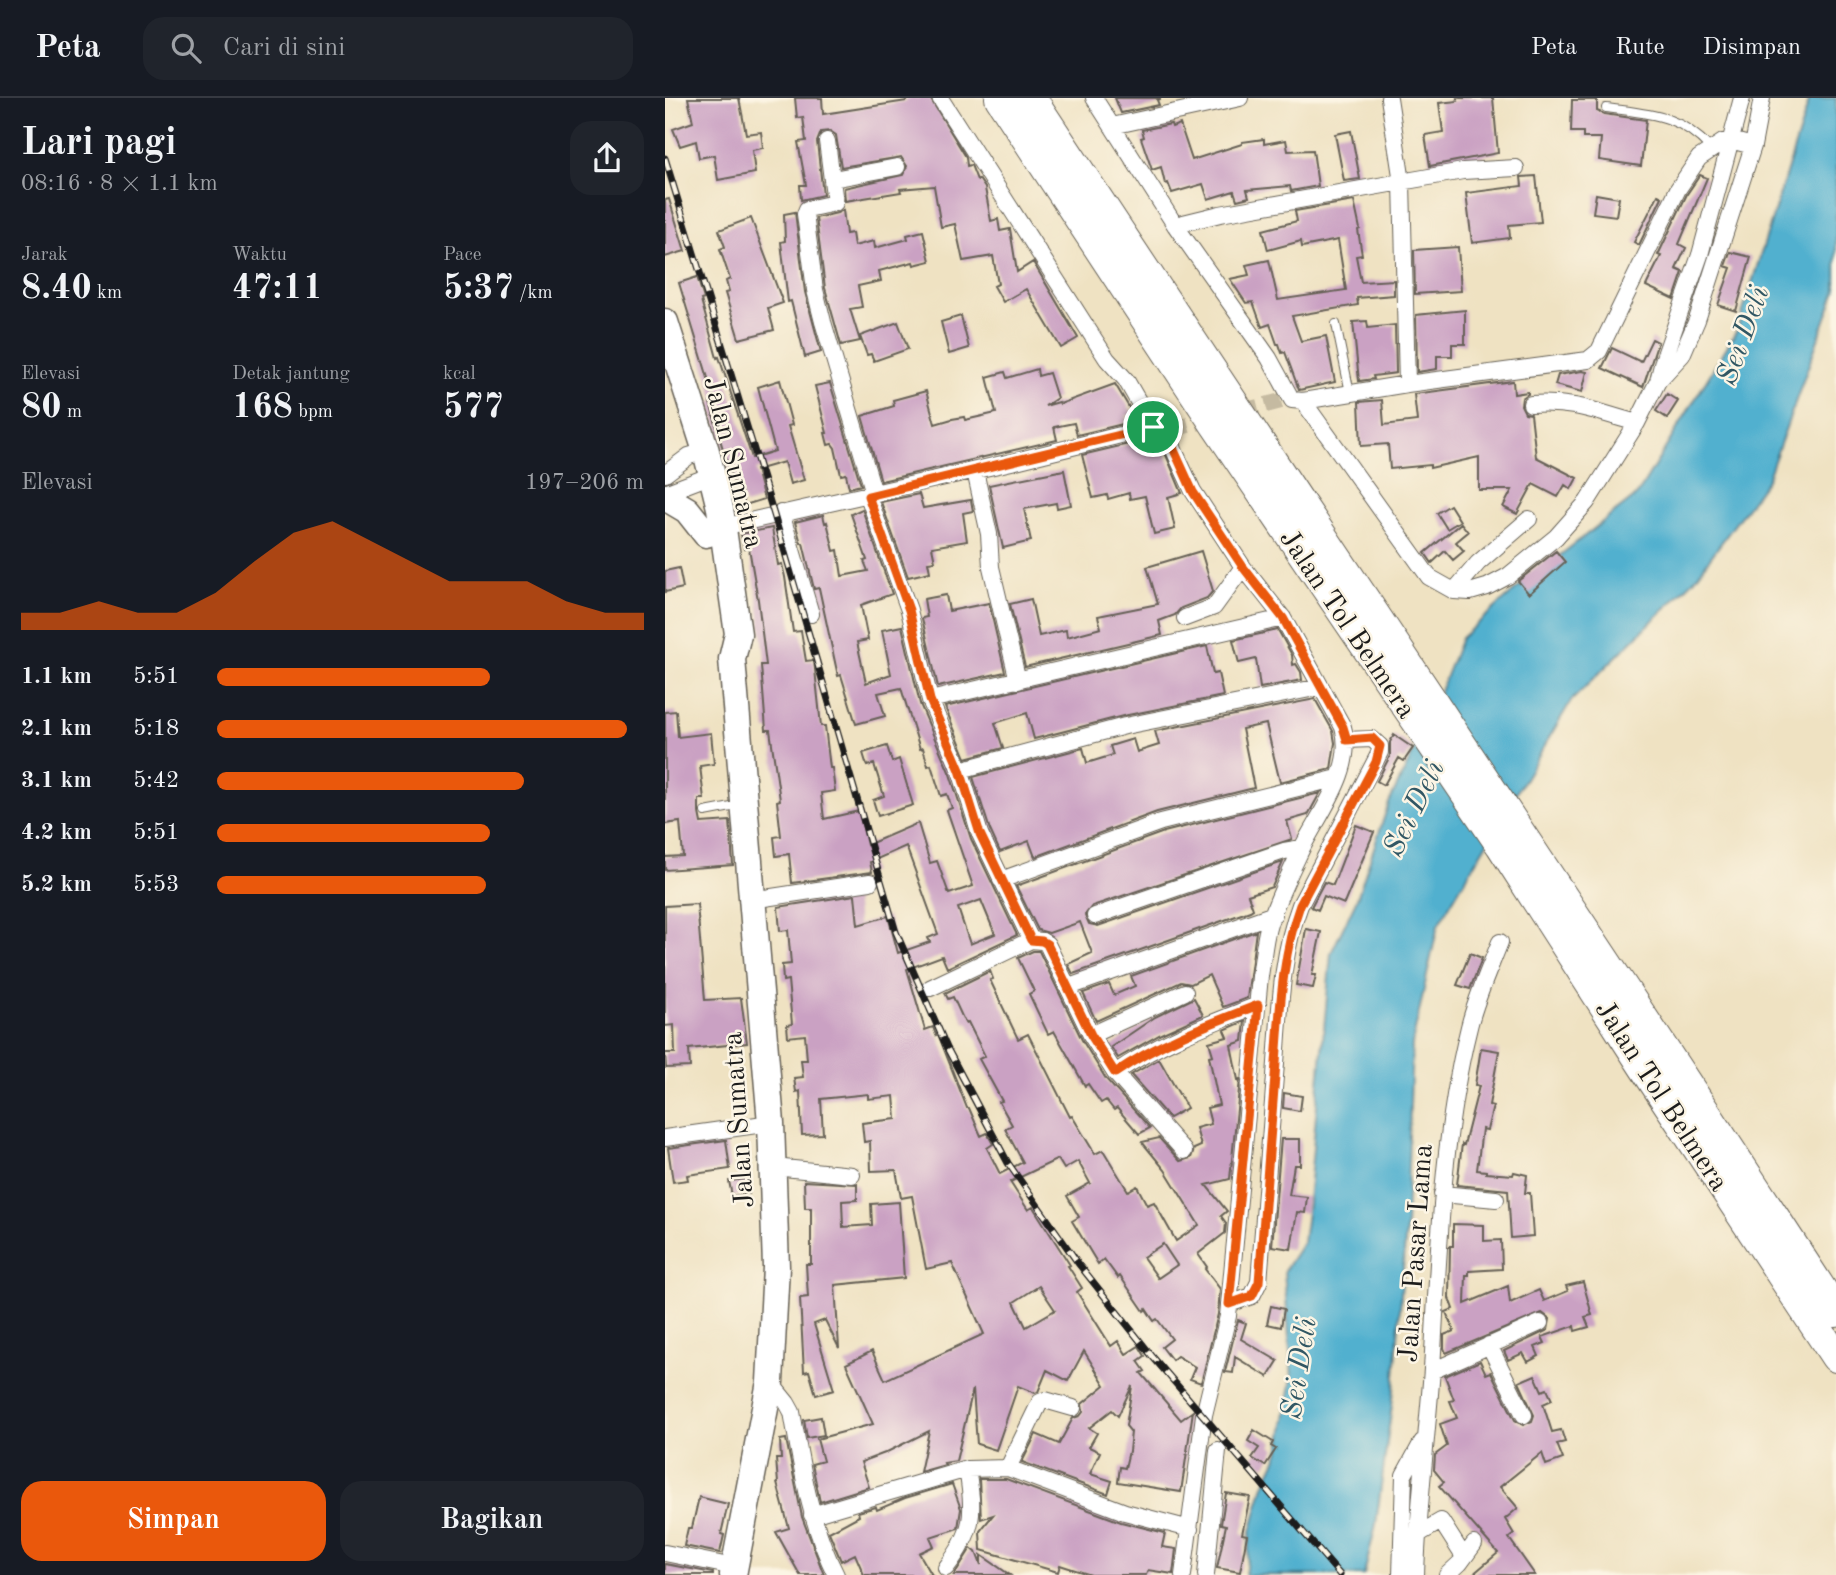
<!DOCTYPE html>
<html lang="id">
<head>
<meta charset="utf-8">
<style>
  body { margin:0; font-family:"Old Standard TT",serif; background:#20242c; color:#f1f3f6; height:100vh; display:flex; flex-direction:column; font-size:26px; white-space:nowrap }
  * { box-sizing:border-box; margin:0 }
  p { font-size:23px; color:#9ea1a6 }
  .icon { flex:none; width:38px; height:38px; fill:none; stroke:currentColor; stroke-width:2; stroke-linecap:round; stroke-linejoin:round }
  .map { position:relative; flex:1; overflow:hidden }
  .drawer { display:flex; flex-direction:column; background:#171b24; width:665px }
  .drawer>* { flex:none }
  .pin { position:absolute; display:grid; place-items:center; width:60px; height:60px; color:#fff; margin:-30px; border:4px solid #fff; border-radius:50%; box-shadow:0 2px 7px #0007 }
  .round { display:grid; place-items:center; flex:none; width:74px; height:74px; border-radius:21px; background:#20242c }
  .overview { display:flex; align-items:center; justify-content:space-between; height:119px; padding:0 21px }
  h1 { font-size:38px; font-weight:700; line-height:52px }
  .stats { display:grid; grid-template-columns:repeat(3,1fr); gap:10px; height:119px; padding:7px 21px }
  .stats div { display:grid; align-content:center }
  .stats b { font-size:35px; font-weight:700 }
  .stats small { font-size:19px; font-weight:400 }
  .stats p { font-size:19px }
  .chart { height:196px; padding:14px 21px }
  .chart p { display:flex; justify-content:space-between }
  .chart svg { width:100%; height:126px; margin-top:7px; fill:#ea580c; opacity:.7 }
  .action { display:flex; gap:14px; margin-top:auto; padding:14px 21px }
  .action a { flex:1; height:80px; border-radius:21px; background:#ea580c; color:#fff; font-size:28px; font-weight:700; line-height:80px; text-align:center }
  .action a+a { background:#20242c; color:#f1f3f6 }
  ul { padding:0 21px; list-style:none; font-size:23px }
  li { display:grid; grid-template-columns:112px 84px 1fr; align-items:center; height:52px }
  li i { height:18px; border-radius:9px; background:#ea580c }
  header { display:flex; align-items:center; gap:42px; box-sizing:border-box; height:98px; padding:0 35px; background:#171b24; border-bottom:2px solid #363941 }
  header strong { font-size:33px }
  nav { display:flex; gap:38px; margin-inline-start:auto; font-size:24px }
  .search { width:490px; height:63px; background:#20242c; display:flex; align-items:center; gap:18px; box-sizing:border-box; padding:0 24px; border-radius:21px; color:#9ea1a6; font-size:26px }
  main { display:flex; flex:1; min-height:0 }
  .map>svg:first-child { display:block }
</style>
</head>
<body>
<header>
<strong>Peta</strong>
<div class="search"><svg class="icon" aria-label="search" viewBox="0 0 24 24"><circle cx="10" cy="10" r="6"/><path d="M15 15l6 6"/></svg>Cari di sini</div>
<nav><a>Peta</a><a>Rute</a><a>Disimpan</a></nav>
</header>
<main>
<section class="drawer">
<div class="overview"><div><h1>Lari pagi</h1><p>08:16 · 8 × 1.1 km</p></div><a class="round"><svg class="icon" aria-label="share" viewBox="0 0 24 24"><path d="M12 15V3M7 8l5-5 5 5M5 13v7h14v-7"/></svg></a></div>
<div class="stats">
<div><p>Jarak</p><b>8.40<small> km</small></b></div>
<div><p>Waktu</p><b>47:11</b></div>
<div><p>Pace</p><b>5:37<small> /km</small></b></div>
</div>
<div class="stats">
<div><p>Elevasi</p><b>80<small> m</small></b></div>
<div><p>Detak jantung</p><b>168<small> bpm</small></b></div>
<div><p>kcal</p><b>577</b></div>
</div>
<div class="chart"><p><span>Elevasi</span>197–206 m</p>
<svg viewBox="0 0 160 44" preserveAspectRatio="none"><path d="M0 44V38L10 38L20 34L30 38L40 38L50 31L60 20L70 10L80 6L90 13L100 20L110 27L120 27L130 27L140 34L150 38L160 38V44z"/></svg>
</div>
<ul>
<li><b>1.1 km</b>5:51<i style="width:64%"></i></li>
<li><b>2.1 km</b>5:18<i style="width:96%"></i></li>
<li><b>3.1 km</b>5:42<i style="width:72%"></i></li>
<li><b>4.2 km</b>5:51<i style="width:64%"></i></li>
<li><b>5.2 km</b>5:53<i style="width:63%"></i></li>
</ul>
<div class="action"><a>Simpan</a><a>Bagikan</a></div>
</section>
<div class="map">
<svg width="1171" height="1477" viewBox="0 0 1171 1477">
  <rect width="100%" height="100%" fill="#fcf5e5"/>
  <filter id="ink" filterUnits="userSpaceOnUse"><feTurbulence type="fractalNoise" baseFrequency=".0143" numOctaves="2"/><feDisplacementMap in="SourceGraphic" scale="14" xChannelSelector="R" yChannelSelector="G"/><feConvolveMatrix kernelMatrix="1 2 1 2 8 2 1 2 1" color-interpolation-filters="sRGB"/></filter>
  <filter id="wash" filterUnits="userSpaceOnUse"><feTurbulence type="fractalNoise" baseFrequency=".00686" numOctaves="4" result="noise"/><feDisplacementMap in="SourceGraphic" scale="28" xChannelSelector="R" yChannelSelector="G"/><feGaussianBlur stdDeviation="1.57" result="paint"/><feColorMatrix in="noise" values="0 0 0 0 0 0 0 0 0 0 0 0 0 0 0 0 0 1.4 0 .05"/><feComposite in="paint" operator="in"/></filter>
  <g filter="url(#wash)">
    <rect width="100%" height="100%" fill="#efe2c2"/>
    <path fill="#51b0cf" stroke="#366676" stroke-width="2" d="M1145,0H1171V192L1102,382L1029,482L906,603L773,827L747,946L741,1130L729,1292L711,1426L699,1477H580L586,1433L599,1387L614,1355L627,1280L619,1173L638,1144L642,1115L666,855L691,803L724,705L762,626L796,540L848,494L972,397L1072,232Z"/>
    <g id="blocks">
      <path fill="#caa1c3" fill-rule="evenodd" d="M23,0H74L81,36L96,34L98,50L87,52L90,75L53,82L49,57L34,60L31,43L15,48L8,31L28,24Z
        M130,0H157L158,16L242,3L241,0H265L301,59L302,68L306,67L312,82L314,81L320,90L326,123L333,121L335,133L345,131L352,174L368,164L413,240L396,250L361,191L338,204L329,188L333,186L328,158L298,163L290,126L276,129L269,88L235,91L236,94L180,103L179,90L238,77L242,68L236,59L176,69L171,37L165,33L156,34L152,44L158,97L136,102L135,87H141L133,44L141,43L138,19L132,20Z
        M450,0H495V1L492,2L494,7L456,15Z
        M792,0H828L833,55L765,68L760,37L778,34L774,5L793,3Z
        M907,2H932V13L939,16L981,22L976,68L934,62L936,40H918V34H906Z
        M506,26L507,29L515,26L527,62L577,46V44L599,41V46L621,42L623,53L648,52L653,88L626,93L625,88L582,92L584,99L572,102L569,93L543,101L538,86L507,95L503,85L500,86L496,69L487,72L486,69L476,40L479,39L477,32Z
        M686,33L695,81L679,83L670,36Z
        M1035,77L1042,80L1014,146L1021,150L1011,171L1018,174L1009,201L981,188L996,158L993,157L1022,96Z
        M871,78L876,124L844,127L845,140L807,145L801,95L857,88L856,79Z
        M931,96L954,100L951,118L928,115Z
        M993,97L997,99L974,147L969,144Z
        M4,101L20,153L0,159V102Z
        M689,103L695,131L693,132L697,157L691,158L696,184L729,182V197L692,200L693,207L627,218L636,243L661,238L670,284L634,292L620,254L617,255L614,246H612L605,226L597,229L588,204L581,205L565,181L584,177L581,167L604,162L613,202L681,192L673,142L637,149L636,143L603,152L598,132L632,123L630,113Z
        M178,112L181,136L187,135L189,148L209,143L210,150L243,141L242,137L258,133L265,163L249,167L248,164L214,173L216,183L193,188L197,209L185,211L195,243L176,247L160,190L151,120L172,115Z
        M130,114L140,194L156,254L140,259L126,203L123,204L116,144L120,143L119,116Z
        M86,120L118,205L103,210L109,232L74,241L60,195L64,194L61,183L65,181L55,151L60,149L54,132Z
        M793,149L796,193L750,196L749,152Z
        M1065,154L1086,159L1071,213L1053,207L1066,170L1060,168Z
        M32,179L39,201L36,202L52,260L54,259L87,360L110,353L93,289L115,282L127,327L123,328L139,382L125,386L119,364L91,372L99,401L80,407L73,383L68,384L54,338L45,304L50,303L14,185Z
        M800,212V246H787V258H772V271L752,274L751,217Z
        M296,218L304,250L284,256L276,224Z
        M702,223L703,230L730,227L731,275L708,278L709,281L694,283L688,224Z
        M233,224L243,251L209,263L206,256L202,257L195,238Z
        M987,241L993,244L978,289L937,270L947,250L976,264Z
        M372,271L373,278L384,275L392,300L380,308L394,304L395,306L450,286L468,316L461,318L462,325L412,337L409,325L389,329L392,342L216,383L197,318L229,308L228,302L261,293L270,326L287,321L299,319L300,322L331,315L322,279L340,274L342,280Z
        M917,273L922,274L917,294L890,287L893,277Z
        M848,283L849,296L863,294V296L857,300L856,307L860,315L866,316L871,359L912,380L906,391L900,387L893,399L868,386L852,416L838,409L847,392H814V359L765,370V367L725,371L723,346L696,348L694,304L717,302L719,327L752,323L749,296Z
        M165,285L196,387L184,390L181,376L176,377L170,350L167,346L163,347L160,335H162L150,288Z
        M1002,296L1013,303L1002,320L991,313Z
        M489,340H494L517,395L503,399L510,431L489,436L480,398L465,401L464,395L443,401L442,397L428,400L417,357Z
        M399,372L406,407L392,410L391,405L359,411L366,443L338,450L324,387Z
        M254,396L258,410L306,402L308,413L298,415L302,443L267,449L270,463L263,464L265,474L243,479L216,404Z
        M785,407L795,423L782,431L772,415Z
        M197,411L227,496L196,507L203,542L192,544L201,585L226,576L217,532L237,528L255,606L285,676L306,741L352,837L282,870L277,858L242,871L260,932L268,929L271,937L273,936L302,1010H304L316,1038L322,1035L328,1046L322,1050L335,1076L358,1064L340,1031L347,1027L334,1004L337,1003L314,961L320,958L303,924L300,925L288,899L283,901L280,895L325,873L328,881L325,882L353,941L363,936L405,1019L407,1018L430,1056L438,1052L463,1093L472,1088L482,1107L489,1104L511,1143L534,1127L500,1072L477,1044L494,1040L515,1063L526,1060L529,1051L536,1048L531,1030L546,1026L542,1010L554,1007L544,958L548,957L544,944L562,939L559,932L580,923L578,943L566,947L573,982L575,981L565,1081L541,1087L562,1113L556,1118L561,1125L560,1135L533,1156L542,1169L540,1171L555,1191L553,1216L536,1285L525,1281L530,1269L512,1258L507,1262L497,1249L507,1241L492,1221L489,1223L481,1211L479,1213L455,1178L453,1180L439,1161L433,1166L407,1123L414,1119L402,1098L425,1085L413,1063L399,1071L393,1061L345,1084L363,1112L368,1109L405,1167L403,1168L417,1190L412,1194L446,1248L453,1243L461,1256L474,1248L480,1258L473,1263L480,1273L476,1275L516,1322L528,1313L516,1394L453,1384L455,1369L460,1370L464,1353L466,1334L461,1328L467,1288L453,1318L447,1312L424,1330L432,1335L424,1349L435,1354L425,1376L447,1383L443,1396L357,1364L371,1336L394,1346L408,1320L415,1318L418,1314L417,1306L440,1287L419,1253L403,1283L382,1272L373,1294L370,1295L353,1288L331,1352L312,1346L308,1291L291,1363L279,1365L280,1367L255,1374L264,1333L220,1355L196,1364L204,1389L155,1404L147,1366L158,1363L152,1341L208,1326L181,1266L207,1253L220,1282L319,1236L287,1165L261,1171L247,1098L236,1100L231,1072L206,1073L205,1043L199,1044L197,1025L231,1021L229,998L203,1001V996L156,1001L158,1036L137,1037L135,993L131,994L129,980L138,979L136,962H142L140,937L123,939L122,927L127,926L123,882L118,883L117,867L126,866L123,832L115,833L113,809L190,797L193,827L223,818L233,855L265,844L263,840L273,836L241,748L205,764L207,774L127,785L124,756L111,758L109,739L116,738L112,703L115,702L105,632H101L96,567H101L93,502L84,450L79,451L76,436L107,430L113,467L117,466L120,479L128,534L136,533L141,563L149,562L156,628H160L165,670H167L170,693L156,695L159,721L194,713L202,747L253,725L265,765L272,763L284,796L308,788L282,712L287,710L282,696L276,698L266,667L263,668L258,650L255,651L236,590L213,595L220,618L191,626L176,577L173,578L154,490L149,491L138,445H136L130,424L158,417L160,425L162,424L169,453L173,452L177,478L203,473L199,463L202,462L186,416ZM316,802L330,836L305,846L293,810ZM498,1146L512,1167L493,1180L478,1159ZM374,1188L390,1212L361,1229L349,1204Z
        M796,425L803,434L791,444L799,453L788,462L780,453L767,465L760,455Z
        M536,453L548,493L542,500L516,510L510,517L494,523L497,537L360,569L345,506L366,501L374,538L401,532L402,539L436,530L433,518L493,506L482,469Z
        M891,453L900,464L864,496L853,483Z
        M14,470L18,490L0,494V473Z
        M281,497L284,513L324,505L340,574L273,589L257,520L262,519L259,501Z
        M613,532L627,557L628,567L631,566L636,574L637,582L595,590L591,561L574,565L568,542Z
        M542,548L548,576L553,575L558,598L458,618L369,641L362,615L330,625L338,650L301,660L280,609Z
        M650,601L668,633L670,645L666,671L615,684L601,626L577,631L589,690L492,714L370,759L364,743L335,754L325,732L308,679L418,650L422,665L448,657L445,648L468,641L472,654L494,647L490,633Z
        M11,613L13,639L46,635L49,666L35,668L39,701H34V715L36,725L65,723L68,767L0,772V759L18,758L15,724L0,726V614Z
        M729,637L748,650L739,663L734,660L719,687L712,683L725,658V644Z
        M222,648L227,664L234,661L248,707L213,718L208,702L219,698L209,666L202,668L198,655Z
        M655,695L643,717L622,723L627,741L427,808L420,817L424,826L433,828L618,764L607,789L583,797L588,811L585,813L408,876L403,866L427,855L415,824L384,835L373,832L351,788L499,734Z
        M691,727L709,734L679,806L659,798L653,812L646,809L659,784L668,787Z
        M32,806L40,902L76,900L82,945L24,951L25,969L1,970L0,955H10L9,927L0,928V808Z
        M641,831L656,834L647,877H651L648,890L631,887Z
        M591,833L582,900L558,909L544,877L526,886L516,884L431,923L418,895L444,886L449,897L470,888L466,878Z
        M368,853H374L417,942L441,981L485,1030L474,1036L452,1010L449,1012L441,1002L436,1005L423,986L420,988L389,933L383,936L364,896L369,893L353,860Z
        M805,855L817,860L805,891L792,887Z
        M529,900L538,917L496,936L453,960L446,949L490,919Z
        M816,950L834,953L824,1007L828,1008L822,1032L817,1031L812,1072L821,1073V1075L848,1077L849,1074L862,1077L860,1095H865L868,1138L846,1140L843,1092L792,1087L797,1046L799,1047L814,988L810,987Z
        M494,961L522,1010L504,1020L466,977Z
        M619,995L637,998L635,1013L618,1010Z
        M616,1041H635V1067H629L624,1097L642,1099L640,1115L632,1114L626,1151L607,1148Z
        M61,1042L65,1071L22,1077L23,1082L8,1084L3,1050Z
        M81,1081L84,1096L67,1098L64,1083Z
        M139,1083L192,1086V1102L177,1103L178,1129L207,1127L206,1106L234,1104L239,1180L170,1187L174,1250L160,1222L149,1226L169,1292L151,1297L144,1273L139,1274L135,1200L143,1199L141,1166H146V1110H140Z
        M788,1126L819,1127V1143L836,1142L837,1171L804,1173V1177H801L800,1206L843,1188L845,1205L874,1192L879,1203L903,1193L901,1188L918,1184L927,1217L920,1219L924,1229L910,1233L909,1228L877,1239L880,1245L870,1249L874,1258L863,1264L858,1255L843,1262L839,1253L883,1232L885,1221L877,1215L781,1255L779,1250V1237L789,1233L781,1214L788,1211L784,1200L785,1148H788Z
        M606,1208L619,1211L616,1229L602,1226Z
        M573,1222L581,1225L576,1241L613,1263L603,1279L570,1259L568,1275L560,1274Z
        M815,1263L821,1276L826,1274L850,1322L858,1327L867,1323L869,1317L854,1284L870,1277L877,1293L882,1291L887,1302L878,1306L887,1334L896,1332L900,1344L892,1346L898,1361L881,1367L877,1355L835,1389L853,1410L840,1421L849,1436L844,1440L870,1477H807L833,1455L774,1388L779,1384L769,1372L770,1357L782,1348L775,1326L792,1320L785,1303L789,1302L780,1278Z
        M156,1319L159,1337L142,1340L139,1322Z
        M589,1332L608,1344L606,1348L611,1351L600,1368L587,1360L594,1350L583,1343Z
        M121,1341L137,1419L159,1477H135L111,1434L124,1430L112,1385H113L111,1361H116L115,1342Z
        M314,1381H341L456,1424L500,1435L497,1449L511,1451L508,1476L483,1472L481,1477H426L395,1467L393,1474L316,1452L315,1433L328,1417L316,1421Z
        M287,1386L296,1411L293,1430L265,1439L269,1448L254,1455L267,1477H199L190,1456L176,1463L164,1434L194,1418L193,1414L211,1409L212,1412L240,1400Z
        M561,1395L585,1399L577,1436L582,1437L575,1474L552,1470L561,1427L556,1426Z
        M34,1399L63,1406L56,1436L59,1437L55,1455L19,1448L23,1430H27Z
        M306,1450L311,1454L316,1467V1457L345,1477H289Z
        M0,1466L48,1475V1477H0Z"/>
    </g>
  </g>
  <g filter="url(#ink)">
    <use href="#blocks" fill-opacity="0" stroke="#666156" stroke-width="2"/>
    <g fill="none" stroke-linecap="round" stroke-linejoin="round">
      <path stroke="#c5baa1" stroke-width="16" stroke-dasharray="16 8" stroke-linecap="butt" d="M508,331L616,303"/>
      <g stroke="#666156" stroke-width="10">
        <path id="service" d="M941,10C985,16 1014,16 1045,50
          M671,226L685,295
          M40,714L77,707"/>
      </g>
      <g stroke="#666156" stroke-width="18">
        <path id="minor" d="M275,0L442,261L461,282L488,329
          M429,0L510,127L604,260L627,302L638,303L764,479L789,493L805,494L822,489L843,478L891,439L922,404L972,325L993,283L998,263L1035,157L1077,0
          M724,0L737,84L742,286
          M447,28L575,0
          M162,43L170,105L142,111L140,116L150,192L158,224L209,395
          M168,81L232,69
          M510,127L555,116L798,73L851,70
          M993,283L1017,257L1032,222L1088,48L1097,0
          M638,303L742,286L923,262L934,253L1013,91L1034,60L1058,44L1065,42L1088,48
          M866,306C909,303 932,314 972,325
          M503,332L509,352L528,393L578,469L618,520L678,629C691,671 654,715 636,752C625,775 612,801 604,826C599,842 598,861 595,878L563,1218L539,1317L518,1477
          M310,373L324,436L326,469L353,583
          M0,376L24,358L41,353
          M0,395L47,377
          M203,398L244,512L265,602L295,672L315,736L366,842L265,890
          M116,415L146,516
          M58,429L351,363L488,329L508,331
          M789,493L813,465L864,421
          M520,520L549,509L578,469
          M265,602L618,520
          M295,672L460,628L655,589
          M336,782L496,724L673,680
          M87,802L205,784
          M430,818L619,753L637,750
          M366,842L377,843L382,846L426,937L450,975L519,1053
          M404,889L609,816
          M426,937L520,894
          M450,975C493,945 544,926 593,907
          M0,1040L106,1025
          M109,1069L187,1077
          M777,1096L831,1101
          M564,1206L587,1198L594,1184C600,1111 605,1038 611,965C615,912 616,857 635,807L715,654V648L707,641L682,642
          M824,1247L859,1317
          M767,1273L875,1225
          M105,1284L122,1305L127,1314C137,1370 145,1426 171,1477
          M343,1370L375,1304L380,1302L408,1310
          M147,1417L302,1371L343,1370L460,1414L525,1431
          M752,1437L776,1423L799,1459
          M0,1455L69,1469
          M281,1470C309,1433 310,1417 302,1371
          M541,1477L553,1352
          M736,1477L739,1377L757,1344
          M751,1477C753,1408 762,1340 767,1271C774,1156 776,1041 804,929C811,900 824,872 835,844
          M782,1477L795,1465L809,1446"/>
      </g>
      <g stroke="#666156" stroke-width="29">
        <path id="trunk" d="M0,224L41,353L55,410L73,536L67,561L106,1025L111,1169L105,1284L68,1477
          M0,399L22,412L41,436"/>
      </g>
      <g stroke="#666156" stroke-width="32">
        <path id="motorway" d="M335,0L550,326L836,747L979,969L1171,1259
          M366,0C633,406 907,807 1171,1214"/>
      </g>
      <use href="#service" stroke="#fff" stroke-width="8"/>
      <use href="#minor" stroke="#fff" stroke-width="16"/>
      <use href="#trunk" stroke="#fff" stroke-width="26"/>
      <use href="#motorway" stroke="#fff" stroke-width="30"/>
      <g stroke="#1c1c1c" stroke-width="7">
        <path id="rail" d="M0,60L109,417L231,834L282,950L343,1065L413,1165L487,1258L675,1477"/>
      </g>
      <use href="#rail" stroke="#fcf5e5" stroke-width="4.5" stroke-dasharray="13" stroke-linecap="butt"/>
    </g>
  </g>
  <g fill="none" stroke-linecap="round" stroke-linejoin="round" filter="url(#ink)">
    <g stroke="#fff" stroke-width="14">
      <path id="route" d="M488,329L503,332L509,352L528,394L578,469L618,520L678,629L682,642L707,640L715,648L711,664L635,807C617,857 615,912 611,965C605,1038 599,1111 594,1184L587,1198L564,1206L593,907C544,926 493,945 450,975L426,937L382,846L377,843L366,842L315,736L295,672L265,602L244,512L203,398Z"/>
    </g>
    <use href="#route" stroke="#ea580c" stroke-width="9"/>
  </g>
  <g text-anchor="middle" stroke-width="5" stroke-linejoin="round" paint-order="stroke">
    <g font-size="28" fill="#1c1c1c" stroke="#fcf5e5">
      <text transform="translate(70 364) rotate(76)" y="10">Jalan Sumatra</text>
      <text transform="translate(684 525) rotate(56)" y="10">Jalan Tol Belmera</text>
      <text transform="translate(998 997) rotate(57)" y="10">Jalan Tol Belmera</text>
      <text transform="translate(72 1022) rotate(-94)" y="10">Jalan Sumatra</text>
      <text transform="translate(749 1155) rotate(-86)" y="10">Jalan Pasar Lama</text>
    </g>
    <g font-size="30" font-style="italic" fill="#315764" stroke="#fcf5e5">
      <text transform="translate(1077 237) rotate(-70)" y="10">Sei Deli</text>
      <text transform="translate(748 710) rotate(-64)" y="10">Sei Deli</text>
      <text transform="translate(633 1270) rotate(-81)" y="10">Sei Deli</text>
    </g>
  </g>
</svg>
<div class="pin" style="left:488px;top:329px;background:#1e9e55"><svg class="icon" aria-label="arrive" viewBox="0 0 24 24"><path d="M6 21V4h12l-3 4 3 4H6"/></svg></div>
</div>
</main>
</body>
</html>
